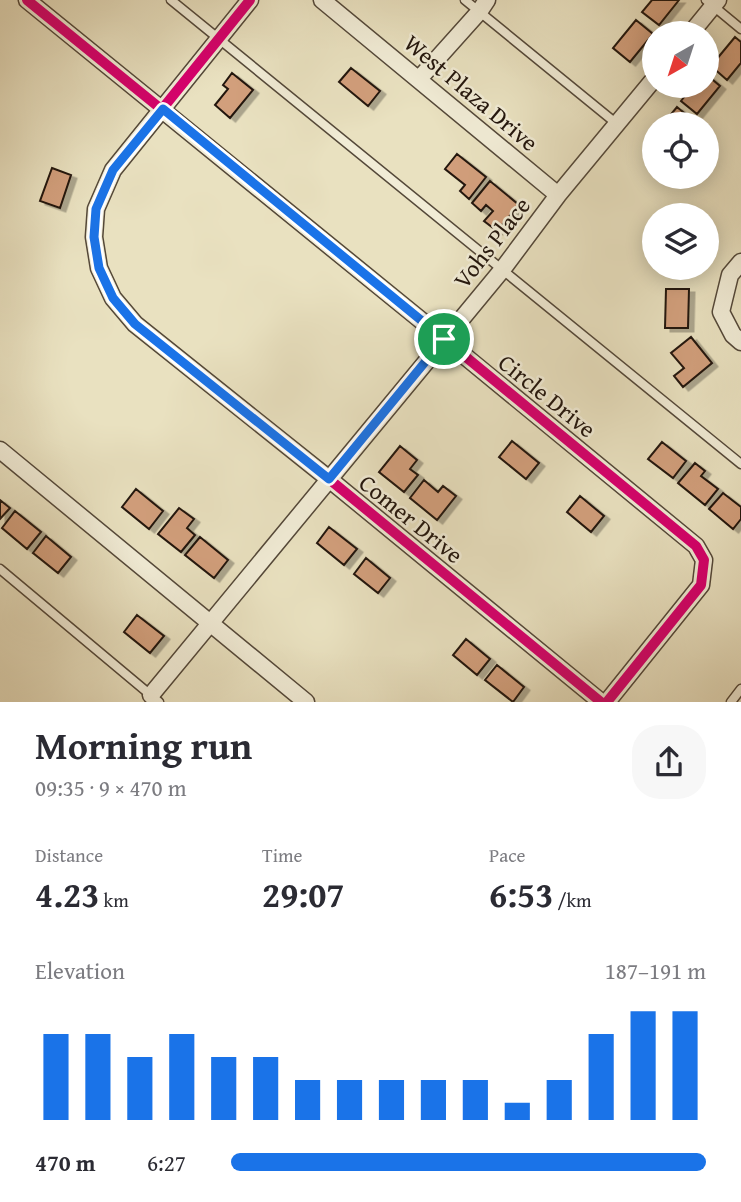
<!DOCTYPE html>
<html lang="en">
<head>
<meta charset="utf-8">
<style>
  body { margin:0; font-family:"Gentium Book Plus",serif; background:#f7f7f7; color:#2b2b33; height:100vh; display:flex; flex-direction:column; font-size:26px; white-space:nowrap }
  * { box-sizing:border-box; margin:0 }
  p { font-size:23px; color:#7c7c81 }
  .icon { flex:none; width:38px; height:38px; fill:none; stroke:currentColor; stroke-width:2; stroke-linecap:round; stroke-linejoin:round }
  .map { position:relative; height:702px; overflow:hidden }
  .drawer { display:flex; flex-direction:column; background:#fff; flex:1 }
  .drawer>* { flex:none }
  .needle { width:46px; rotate:219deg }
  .buttons { position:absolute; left:642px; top:21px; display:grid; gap:14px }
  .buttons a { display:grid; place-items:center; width:77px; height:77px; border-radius:50%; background:#fff; box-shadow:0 4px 18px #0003; font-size:35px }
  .pin { position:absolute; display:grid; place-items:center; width:60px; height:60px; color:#fff; margin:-30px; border:4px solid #fff; border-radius:50%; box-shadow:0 2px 7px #0007 }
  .round { display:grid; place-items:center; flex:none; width:74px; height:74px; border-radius:28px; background:#f7f7f7 }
  .headline { display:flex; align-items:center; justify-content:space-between; height:119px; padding:0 35px }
  h1 { font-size:38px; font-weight:800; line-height:52px }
  .stats { display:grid; grid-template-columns:repeat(3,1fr); gap:10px; height:119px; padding:7px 35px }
  .stats div { display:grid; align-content:center }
  .stats b { font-size:35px; font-weight:800 }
  .stats small { font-size:19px; font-weight:400 }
  .stats p { font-size:19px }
  .chart { height:196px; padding:14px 35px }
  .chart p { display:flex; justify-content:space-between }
  .chart svg { width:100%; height:126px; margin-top:7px; stroke:#1a73e8; stroke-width:6 }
  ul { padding:0 35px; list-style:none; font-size:23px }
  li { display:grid; grid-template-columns:112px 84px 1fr; align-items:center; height:52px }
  li i { height:18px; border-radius:9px; background:#1a73e8 }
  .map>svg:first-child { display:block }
</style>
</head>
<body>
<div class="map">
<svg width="741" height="702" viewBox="0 0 741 702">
  <defs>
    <filter id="shadow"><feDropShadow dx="5.5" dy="3.5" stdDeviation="0" flood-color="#0004"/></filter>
  </defs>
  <rect width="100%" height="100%" fill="#e9e1c0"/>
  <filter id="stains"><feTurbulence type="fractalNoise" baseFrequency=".00286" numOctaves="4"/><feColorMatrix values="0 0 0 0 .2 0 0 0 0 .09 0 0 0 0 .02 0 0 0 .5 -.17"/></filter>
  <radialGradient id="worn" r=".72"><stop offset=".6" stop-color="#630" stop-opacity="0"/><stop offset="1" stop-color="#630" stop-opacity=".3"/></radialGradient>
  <path fill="#d29f7c" stroke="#22150c" stroke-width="2" filter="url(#shadow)" d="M652,0H679L659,25L642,12Z
    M636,20L653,34L630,62L613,48Z
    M735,37L741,42V63L727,80L711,66Z
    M351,68L380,91L368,106L339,82Z
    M232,73L253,90L230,118L215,105L228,89L223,85Z
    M707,75L720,86L697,114L681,101L693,86H707Z
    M677,107L694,121L691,124H663Z
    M457,154L486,177L469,199L460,191L465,185L445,169Z
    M52,168L71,175L60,208L40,201Z
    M490,181L519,205L497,231L484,221L493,211L486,205L481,211L472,203Z
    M666,289H689L688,328H665Z
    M691,337L712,363L683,387L674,376L684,368L671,353Z
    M512,441L539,463L526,479L499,457Z
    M662,442L686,461L673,478L648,459Z
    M400,446L417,460L410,469L418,475L404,492L379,472Z
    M695,463L705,471L701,476L718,489L705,505L678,483Z
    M424,480L438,492L443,486L456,496L437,520L410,498Z
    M136,489L163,511L149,529L122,507Z
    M723,493L741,507V519L733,529L709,509Z
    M580,496L604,516L591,532L567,512Z
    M0,500L10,508L0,519Z
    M179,508L194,519L187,528L195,535L181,552L158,534Z
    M15,511L41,532L27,549L2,528Z
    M329,527L357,549L344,565L317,543Z
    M46,536L71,557L58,573L33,553Z
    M200,537L228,560L214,578L185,555Z
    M366,558L390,578L378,593L354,574Z
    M137,615L164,636L150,653L124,632Z
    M466,639L490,659L477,675L453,655Z
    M497,665L524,687L513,702L485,680Z"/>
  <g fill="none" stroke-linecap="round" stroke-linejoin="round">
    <g stroke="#544839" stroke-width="11">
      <path id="service" d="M171,0L741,464
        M465,0L617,124
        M706,0L741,29
        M0,569L159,702
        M731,702L741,689"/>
    </g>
    <g stroke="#544839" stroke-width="19">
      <path id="minor" d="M27,0L444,339L696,546L704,560L701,585L607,702
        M250,0L113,170L96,209L94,237L99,268L113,298L135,324L329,479L601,702
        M322,0L558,195
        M691,33L718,0
        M419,79L479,12L487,0
        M741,262L730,275L721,312L733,335L741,342
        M0,450L306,702
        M151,695L502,270L558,195L654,79"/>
    </g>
    <use href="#service" stroke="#f1ecd6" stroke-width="8"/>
    <use href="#minor" stroke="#f1ecd6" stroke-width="16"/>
    <g stroke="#f1ecd6" stroke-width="15">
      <path id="cycleway" d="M27,0L444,339L696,546L704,560L701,585L607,702
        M250,0L113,170L96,209L94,237L99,268L113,298L135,324L329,479L601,702"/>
    </g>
    <use href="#cycleway" stroke="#d6006c" stroke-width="10"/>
  </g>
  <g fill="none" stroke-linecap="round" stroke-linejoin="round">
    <g stroke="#fff" stroke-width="14">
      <path id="route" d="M163,109L444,339L329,479L135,324L113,298L99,268L94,237L96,209L113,170Z"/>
    </g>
    <use href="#route" stroke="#1a73e8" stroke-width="9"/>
  </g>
  <g text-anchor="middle" stroke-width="5" stroke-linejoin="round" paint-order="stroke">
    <g font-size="24" fill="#22150c" stroke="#f1ecd6">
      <text transform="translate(471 93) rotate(40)" y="8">West Plaza Drive</text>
      <text transform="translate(492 243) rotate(-52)" y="8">Vohs Place</text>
      <text transform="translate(547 396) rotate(39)" y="8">Circle Drive</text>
      <text transform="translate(411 519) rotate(39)" y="8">Comer Drive</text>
    </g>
  </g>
  <rect width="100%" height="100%" filter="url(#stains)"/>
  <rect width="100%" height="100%" fill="url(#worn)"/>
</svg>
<div class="buttons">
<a><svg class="needle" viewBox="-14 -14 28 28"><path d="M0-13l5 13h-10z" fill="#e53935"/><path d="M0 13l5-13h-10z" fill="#7c7c81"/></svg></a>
<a><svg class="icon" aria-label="locate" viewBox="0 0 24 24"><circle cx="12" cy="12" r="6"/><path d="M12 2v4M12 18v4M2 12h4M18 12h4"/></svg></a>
<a><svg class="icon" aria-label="layers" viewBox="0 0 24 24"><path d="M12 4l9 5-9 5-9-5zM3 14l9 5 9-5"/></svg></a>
</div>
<div class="pin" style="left:444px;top:339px;background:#1e9e55"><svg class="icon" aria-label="arrive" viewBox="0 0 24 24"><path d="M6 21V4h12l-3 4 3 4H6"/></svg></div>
</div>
<section class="drawer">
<div class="headline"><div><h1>Morning run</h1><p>09:35 · 9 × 470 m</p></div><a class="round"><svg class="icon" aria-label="share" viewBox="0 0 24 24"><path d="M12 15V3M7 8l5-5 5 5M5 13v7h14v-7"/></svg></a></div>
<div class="stats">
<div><p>Distance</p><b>4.23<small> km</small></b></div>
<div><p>Time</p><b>29:07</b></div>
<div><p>Pace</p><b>6:53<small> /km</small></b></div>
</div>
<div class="chart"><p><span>Elevation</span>187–191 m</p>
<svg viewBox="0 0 160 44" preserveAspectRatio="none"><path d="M5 44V14M15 44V14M25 44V22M35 44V14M45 44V22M55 44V22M65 44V30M75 44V30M85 44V30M95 44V30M105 44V30M115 44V38M125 44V30M135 44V14M145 44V6M155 44V6"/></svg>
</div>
<ul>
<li><b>470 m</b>6:27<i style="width:100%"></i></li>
</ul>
</section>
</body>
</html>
